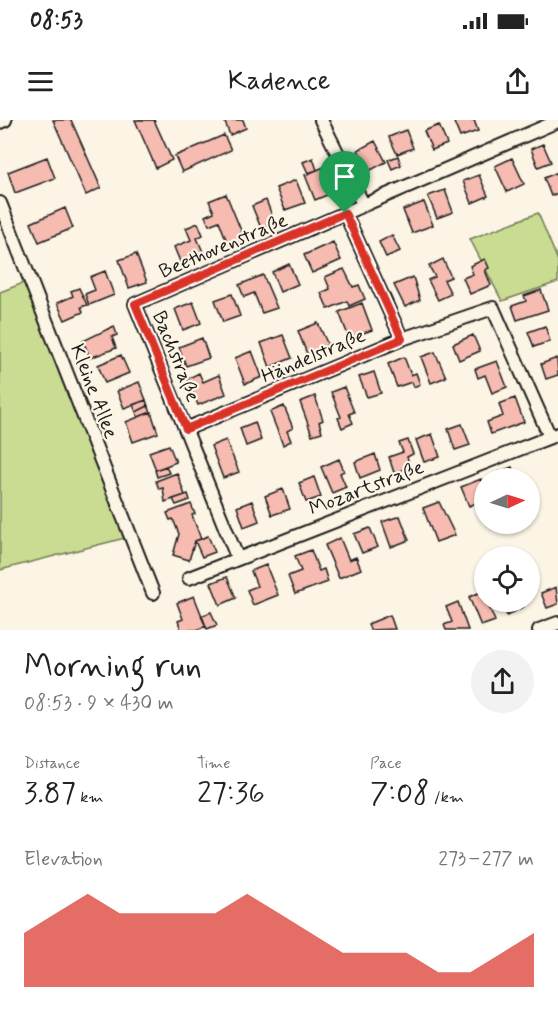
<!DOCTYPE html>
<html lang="en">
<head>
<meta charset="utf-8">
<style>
  body { margin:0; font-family:Mynerve,sans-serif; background:#f2f2f2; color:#222; height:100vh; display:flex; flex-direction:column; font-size:22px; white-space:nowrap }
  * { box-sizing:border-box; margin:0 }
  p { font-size:20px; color:#767676 }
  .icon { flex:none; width:33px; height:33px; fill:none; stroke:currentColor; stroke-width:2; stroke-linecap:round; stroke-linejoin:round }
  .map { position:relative; height:510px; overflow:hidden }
  .details { display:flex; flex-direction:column; background:#fff; flex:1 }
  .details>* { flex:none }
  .needle { width:39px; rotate:86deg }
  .buttons { position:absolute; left:474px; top:348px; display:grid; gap:12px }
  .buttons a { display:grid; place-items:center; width:66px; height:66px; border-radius:50%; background:#fff; box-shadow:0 2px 4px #0004; font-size:30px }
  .pin { position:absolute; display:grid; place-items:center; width:51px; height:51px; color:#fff; margin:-62px -26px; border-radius:50% 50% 50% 0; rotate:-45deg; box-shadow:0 0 6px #0007 }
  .pin .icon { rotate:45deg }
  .round { display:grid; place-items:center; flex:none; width:63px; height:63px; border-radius:32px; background:#f2f2f2 }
  .summary { display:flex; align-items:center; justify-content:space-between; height:102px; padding:0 24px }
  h1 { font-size:33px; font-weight:600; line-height:45px }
  .stats { display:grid; grid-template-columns:repeat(3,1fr); gap:9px; height:102px; padding:6px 24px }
  .stats div { display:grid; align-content:center }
  .stats b { font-size:30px; font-weight:600 }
  .stats small { font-size:16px; font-weight:400 }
  .stats p { font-size:16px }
  .chart { height:168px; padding:12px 24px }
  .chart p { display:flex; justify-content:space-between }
  .chart svg { width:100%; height:108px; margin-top:6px; fill:#d93025; opacity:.7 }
  .status { display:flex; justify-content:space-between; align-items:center; height:42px; padding:0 30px; background:#fff; direction:ltr }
  .status svg { height:16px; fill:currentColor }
  header { display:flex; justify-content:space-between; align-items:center; height:78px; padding:0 24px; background:#fff; font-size:27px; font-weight:600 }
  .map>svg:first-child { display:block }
</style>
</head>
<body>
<div class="status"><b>08:53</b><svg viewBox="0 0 49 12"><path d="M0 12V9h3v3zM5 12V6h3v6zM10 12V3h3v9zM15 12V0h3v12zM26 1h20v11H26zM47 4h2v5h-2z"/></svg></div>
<header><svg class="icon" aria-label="menu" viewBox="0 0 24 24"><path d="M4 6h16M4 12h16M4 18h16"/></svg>Kadence<svg class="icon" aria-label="share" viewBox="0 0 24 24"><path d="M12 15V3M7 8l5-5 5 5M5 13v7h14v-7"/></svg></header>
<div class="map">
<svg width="558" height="510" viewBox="0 0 558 510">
  <rect width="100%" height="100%" fill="#fcf5e5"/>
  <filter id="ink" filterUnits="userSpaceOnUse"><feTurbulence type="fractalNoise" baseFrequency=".0167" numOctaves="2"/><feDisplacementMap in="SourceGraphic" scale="12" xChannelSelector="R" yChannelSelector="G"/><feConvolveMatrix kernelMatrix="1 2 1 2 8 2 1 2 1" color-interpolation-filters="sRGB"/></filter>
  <g filter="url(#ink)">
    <path fill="#c9dc91" stroke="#727c56" stroke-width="1.5" d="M538,93L558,141V162L502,181L470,119Z
      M26,162L125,418L0,450V172Z"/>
    <path fill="#f6bbb1" stroke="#1c1c1c" stroke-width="1.5" d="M53,0H71L101,68L86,75Z
      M135,0H154L172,40L156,48Z
      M224,0H243L246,8L230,15Z
      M453,0H474L478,11L460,17Z
      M439,5L447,24L432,30L424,11Z
      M406,10L413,28L397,34L389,17Z
      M224,15L231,30L182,52L175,36Z
      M375,21L386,42L369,51L358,30Z
      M543,24L551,42L538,47L531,29Z
      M398,36L401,45L392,49L388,40Z
      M47,37L55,58L15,73L8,52Z
      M313,38L317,50L308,53L303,42Z
      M512,38L524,64L507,72L495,46Z
      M324,47L334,72L315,80L305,55Z
      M558,52V73L551,76L544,58Z
      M479,55L488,76L472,83L463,61Z
      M296,60L305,83L285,90L276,68Z
      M445,70L453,92L437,98L428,76Z
      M226,74L245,120L229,127L219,101L209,105L205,96L214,92L209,81Z
      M266,80L275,103L261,108L252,86Z
      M424,82L433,105L412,113L403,90Z
      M65,88L73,108L39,122L31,103Z
      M198,103L203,115L197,118L204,134L181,144L174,127L191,120L186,108Z
      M392,115L400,131L386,137L379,122Z
      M333,122L341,140L312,153L304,135Z
      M136,134L147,162L129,168L119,140Z
      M443,139L451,157L444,160L451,174L438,180L428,160L435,157L429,146Z
      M485,139L489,148L485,150L491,165L470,174L463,158L473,154L470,146Z
      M289,144L298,164L280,172L272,152Z
      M344,149L353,167L359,165L365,179L349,186L347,181L328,189L321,173L330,169L325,157Z
      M105,151L114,175L89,185L85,174L95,170L90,157Z
      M263,155L277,188L262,193L254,173L244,177L239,165Z
      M413,157L420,180L405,187L394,165Z
      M79,168L87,185L81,187L83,192L65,200L57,183L73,176L71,171Z
      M541,170L548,190L517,200L512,186L526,181L524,176Z
      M232,174L240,196L223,202L215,180Z
      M193,182L201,203L183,210L175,189Z
      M362,183L372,210L349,218L339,192Z
      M318,203L328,225L307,234L298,211Z
      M114,206L117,215L112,217L116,228L90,238L83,221Z
      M545,206L550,221L534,227L528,212Z
      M283,215L292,238L270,247L261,223Z
      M473,215L480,231L459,240L453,224Z
      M202,218L209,238L186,246L179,227Z
      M252,231L262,257L245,264L235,238Z
      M435,232L446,257L431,263L421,237Z
      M121,235L129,253L105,263L98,245Z
      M404,237L411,255L416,253L420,264L414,267L412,262L397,267L388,244Z
      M557,238L558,255L546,259L541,244Z
      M497,241L507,267L492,273L485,255L478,258L475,249Z
      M374,252L381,273L367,277L359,257Z
      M199,253L203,262L219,255L226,274L198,285L187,259Z
      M139,262L146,280L124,288L117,271Z
      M344,267L354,292L349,294L353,303L342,308L338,298L341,297L331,272Z
      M315,276L323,300L319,302L322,312L312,315L300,282Z
      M515,278L524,302L491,314L487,302L503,296L499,284Z
      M146,280L148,286L136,292L133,285Z
      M148,286L151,292L138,297L136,292Z
      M284,286L293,308L287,311L291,321L283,325L270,292Z
      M151,292L158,313L133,322L126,302Z
      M255,302L261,320L246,326L240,308Z
      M462,304L470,325L455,330L448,309Z
      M432,314L440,337L424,342L416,320Z
      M226,320L239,352L223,358L211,326Z
      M408,320L413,334L407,337L410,347L394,353L389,337L403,332L399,323Z
      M169,325L176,342L156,350L149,332Z
      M375,334L380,350L360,358L355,342Z
      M339,339L344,351L340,353L346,367L332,373L321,347Z
      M166,346L169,353L157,357L155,350Z
      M512,347L516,358H496L494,354Z
      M177,353L185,375L165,382L163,368L159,369L156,361Z
      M314,357L321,377L306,382L299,363Z
      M481,359L484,380L469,386L461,367Z
      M283,369L290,389L272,395L265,376Z
      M188,374L190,380L176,385L173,379Z
      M252,381L259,401L244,407L237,387Z
      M439,382L455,415L436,422L423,388Z
      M191,384L195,394L192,395L201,419L195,421L189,440L173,435L179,414L173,399L170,400L167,393Z
      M400,396L409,420L391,427L382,402Z
      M370,408L378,427L362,433L354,414Z
      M208,416L215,432L202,437L195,421Z
      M340,418L349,440L356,437L361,449L339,458L325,425Z
      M311,430L319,451L324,449L328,462L295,474L288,456L301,451L295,436Z
      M266,445L278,475L253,485L247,470L257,466L251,451Z
      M227,457L236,478L220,485L211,463Z
      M556,467L558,484L547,488L541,473Z
      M483,471L484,482H487L495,501L481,506L469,477Z
      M194,476L206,506L197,510H181L178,501L183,499L177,483Z
      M458,482L468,510H446L444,505L452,502L446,487Z
      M513,482H522L524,486L507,496L504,488L514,484Z
      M211,492L217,505L207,509L201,496Z
      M390,495L395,509L370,510L368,504Z"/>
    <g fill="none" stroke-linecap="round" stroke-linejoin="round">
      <g stroke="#1c1c1c" stroke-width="16">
        <path id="minor" d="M321,0L363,84
          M0,2L5,0
          M0,83L153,473
          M345,93L402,219
          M186,309L402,219L493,188L550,317
          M237,437L135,184L558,1
          M189,458L558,314
          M539,510L558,503"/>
      </g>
      <use href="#minor" stroke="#fcf5e5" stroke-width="12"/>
    </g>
  </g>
  <g fill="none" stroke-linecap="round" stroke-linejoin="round" filter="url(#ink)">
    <g stroke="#fff" stroke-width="12">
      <path id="route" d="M345,93L402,219L186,309L135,184Z"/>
    </g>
    <use href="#route" stroke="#d93025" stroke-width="8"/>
  </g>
  <g text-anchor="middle" stroke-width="4.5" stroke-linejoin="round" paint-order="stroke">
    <g font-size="20" fill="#1c1c1c" stroke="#fcf5e5">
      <text transform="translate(223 125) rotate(-23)" y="7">Beethovenstraße</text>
      <text transform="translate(313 235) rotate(-23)" y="7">Händelstraße</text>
      <text transform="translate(177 236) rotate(68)" y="7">Bachstraße</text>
      <text transform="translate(95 271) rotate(69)" y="7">Kleine Allee</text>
      <text transform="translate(366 367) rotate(-21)" y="7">Mozartstraße</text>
    </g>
  </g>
</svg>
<div class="buttons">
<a><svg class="needle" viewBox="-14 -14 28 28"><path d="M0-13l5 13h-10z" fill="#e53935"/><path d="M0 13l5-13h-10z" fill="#767676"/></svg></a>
<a><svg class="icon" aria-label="locate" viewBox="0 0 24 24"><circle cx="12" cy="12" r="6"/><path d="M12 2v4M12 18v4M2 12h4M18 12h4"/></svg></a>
</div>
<div class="pin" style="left:345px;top:93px;background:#1e9e55"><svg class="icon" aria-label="arrive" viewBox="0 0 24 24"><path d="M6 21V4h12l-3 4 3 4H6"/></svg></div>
</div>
<section class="details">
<div class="summary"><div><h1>Morning run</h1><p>08:53 · 9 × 430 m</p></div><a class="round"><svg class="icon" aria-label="share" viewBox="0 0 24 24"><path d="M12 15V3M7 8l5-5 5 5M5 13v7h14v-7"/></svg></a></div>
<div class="stats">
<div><p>Distance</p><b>3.87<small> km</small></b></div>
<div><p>Time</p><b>27:36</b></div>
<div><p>Pace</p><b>7:08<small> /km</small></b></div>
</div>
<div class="chart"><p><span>Elevation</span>273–277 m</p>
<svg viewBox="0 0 160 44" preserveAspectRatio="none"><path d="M0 44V22L10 14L20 6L30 14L40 14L50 14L60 14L70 6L80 14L90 22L100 30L110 30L120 30L130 38L140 38L150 30L160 22V44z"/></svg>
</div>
</section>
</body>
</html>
